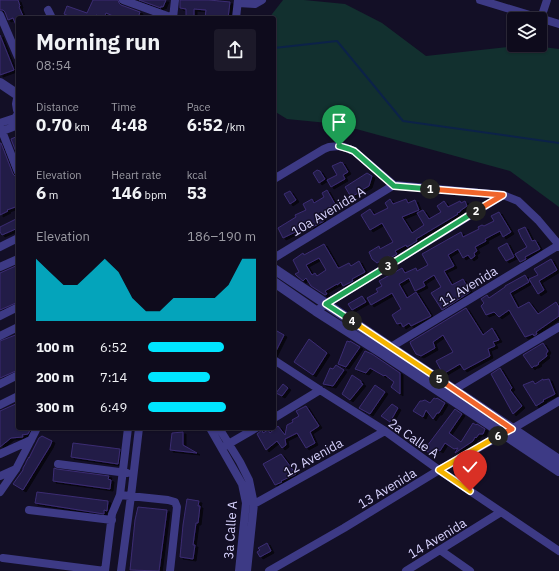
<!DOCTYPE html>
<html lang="en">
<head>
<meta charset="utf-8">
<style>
  body { margin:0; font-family:"IBM Plex Sans",sans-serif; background:#1c1929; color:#f1f3f6; height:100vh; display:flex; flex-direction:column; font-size:15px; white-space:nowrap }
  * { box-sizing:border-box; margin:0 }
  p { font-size:13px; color:#9b9ba3 }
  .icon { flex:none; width:22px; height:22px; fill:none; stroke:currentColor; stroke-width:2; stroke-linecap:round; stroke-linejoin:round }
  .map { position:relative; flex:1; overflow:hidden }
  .drawer { position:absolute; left:16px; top:16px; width:260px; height:414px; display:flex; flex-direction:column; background:#0e0b1c; border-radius:4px; box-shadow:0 1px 3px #0004,0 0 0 1px #2e2b3b }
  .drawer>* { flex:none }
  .buttons { position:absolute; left:507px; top:12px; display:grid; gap:8px }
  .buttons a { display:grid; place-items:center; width:40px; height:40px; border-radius:4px; background:#0e0b1c; box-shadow:0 1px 3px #0004,0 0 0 1px #2e2b3b; font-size:20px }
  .pin { position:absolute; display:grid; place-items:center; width:34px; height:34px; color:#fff; margin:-41px -17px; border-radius:50% 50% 50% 0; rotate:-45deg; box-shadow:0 0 4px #0007 }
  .pin .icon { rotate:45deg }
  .km { position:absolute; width:20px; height:20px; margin:-10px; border-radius:50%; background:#222; color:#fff; font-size:11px; line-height:20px; text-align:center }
  .round { display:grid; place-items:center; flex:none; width:42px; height:42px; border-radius:4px; background:#1c1929 }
  .overview { display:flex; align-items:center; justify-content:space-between; height:68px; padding:0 20px }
  h1 { font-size:22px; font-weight:700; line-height:30px }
  .stats { display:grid; grid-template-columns:repeat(3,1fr); gap:6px; height:68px; padding:4px 20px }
  .stats div { display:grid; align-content:center }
  .stats b { font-size:17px; font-weight:700 }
  .stats small { font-size:11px; font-weight:400 }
  .stats p { font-size:11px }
  .chart { height:112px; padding:8px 20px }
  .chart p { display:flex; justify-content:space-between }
  .chart svg { width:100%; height:72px; margin-top:4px; fill:#00e5ff; opacity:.7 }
  ul { padding:0 20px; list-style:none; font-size:13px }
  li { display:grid; grid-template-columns:64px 48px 1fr; align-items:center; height:30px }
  li i { height:10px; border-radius:5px; background:#00e5ff }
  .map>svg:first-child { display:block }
</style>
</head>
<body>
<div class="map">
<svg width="559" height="571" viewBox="0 0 559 571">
  <defs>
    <filter id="shadow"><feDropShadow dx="3" dy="2" stdDeviation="0" flood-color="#0009"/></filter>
  </defs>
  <rect width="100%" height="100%" fill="#130f26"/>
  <path fill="#12302f" d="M283,0H304L345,4L382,23L426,56L526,45L559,49V207L510,171L338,124L287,119L274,111V18H269Z"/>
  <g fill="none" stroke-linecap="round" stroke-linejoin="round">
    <path stroke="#0c2248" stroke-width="2" d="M274,48L337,41L403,121L559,143"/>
  </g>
  <path fill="#241b47" stroke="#3b2d73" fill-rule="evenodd" filter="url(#shadow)" d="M0,0H18L20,6L19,7L24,18H18V30L13,18L8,20L5,12L3,10H0Z
    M93,0H118L119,3L121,5L140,12L138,18H122L118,16V18L106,13L104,18L96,15L95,16L98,17V18H73L64,14L67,6L87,13Z
    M139,0H166L163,7L161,6V8Z
    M180,0H209L230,2L228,18H205L206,10L194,9V18H186V9L180,8Z
    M0,35L14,70L0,75Z
    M18,136V157L11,139Z
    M0,143H1L13,174L15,176L18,177V206L7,210L8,211L0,215Z
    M341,162V163L342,162L348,172L343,175L345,179L331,187L327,180L337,175L332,166Z
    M317,170L320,171L325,179L319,183L313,173Z
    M367,173L372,176L369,186L360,191V192L351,197L345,187Z
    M327,190L335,204L329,207L331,210L321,216L324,221L311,228L310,225L283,238L278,228L296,217L295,215L306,210L303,204L312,199L314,203L324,197L322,193Z
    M290,191L296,200L290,204L284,194Z
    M390,199L393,204L406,199L408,203L415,200L419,210L402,217L412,233L424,225L417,213L423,210L429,219L441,212L437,206L444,201L448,207L460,201L461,203L465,201L467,206L460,211V212L457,213L458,214L416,239L417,241L407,247L406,245L395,251L397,254L390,258L389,256L377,263L372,259L369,252L379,246L380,249L393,242L382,223L370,230L361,215L370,209L374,215L388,208L385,203Z
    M499,212L511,232L503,237L500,231L485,239L486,241L475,247L477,251L474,253L475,256L471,259L468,255L463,258L458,249L448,255L454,266L444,271L452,285L463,279L470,292L442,310L431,293L441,287L434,275L423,282L425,286L415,291L409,278L399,284L407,298L416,292L431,316L411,326L409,323L403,327L401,323L397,324L392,315L401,309L392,293L371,305L367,298L378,292L376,289L382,286L379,281L402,268L405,273L416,268L417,271L428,265L422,254L461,232L463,237L479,229L478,227L482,225L484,226L494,221L491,216Z
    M18,218V228L2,235L0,232V227Z
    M525,227L532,241L535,240L540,249L525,257L526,259L520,262L515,254L527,247L521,237L518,230Z
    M507,243L514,257L506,261L498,248Z
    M324,244L338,268H339L349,263L351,266L359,261L365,272L352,279L353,281L343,286L341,282L337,285V284L325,291L327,294L325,295L311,286L306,278L303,281L297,276L295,274L299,272L293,260L303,253L304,255ZM319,258L326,270L317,276L315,273L312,275L306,265Z
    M551,259L557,270L539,281L544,290L538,294L529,279L538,275L534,269Z
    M18,265V302L0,310V273Z
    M525,275L529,282L510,293L518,308L529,302L538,314L556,302L559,307V316L536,332L537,334L534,336L533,334L525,337L509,310L499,317L494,312L486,315L481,306L484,303L481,299L487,295L489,298L505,287V286Z
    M362,296L366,302L352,310L348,304Z
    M466,308L483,335L492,328L499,340L493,342L495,346L488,349L490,356L464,370L460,364L443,374L436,361L453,352L443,335L433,342L435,348L421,356L416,354L411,345L410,342Z
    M277,331L284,335L274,355V336Z
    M18,334V370L0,378V341Z
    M309,339L327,353L313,375L294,362Z
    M347,341L350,342V341L360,347L346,367L338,364Z
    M543,343L548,351L546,354L547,356L538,363L539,364L536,366H534L532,368L523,355Z
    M365,351L372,354L400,373V394L391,387L394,382L385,375L384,376L370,368L366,373L355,369Z
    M336,365L344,370L333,386L323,384L330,368L333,369Z
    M500,368L512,388L510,390L522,406L513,414L491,374Z
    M352,375L361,381V383L363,384L350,400L342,394Z
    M543,379V380L549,379L555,394L543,400L544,401L536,406L523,385L533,381L535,384Z
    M283,384L288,388L282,396L276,393Z
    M375,385L385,392L370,414L359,408Z
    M434,398L436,399L437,398L445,403L439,413H437L433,419L426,410L423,417L413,411L420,401H422L425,400L430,403Z
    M18,403V428H29L30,430L28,434L22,435L23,437L11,438L0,447V411Z
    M392,404L398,408L390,422L381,416Z
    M306,406L319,426L310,432L315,443L306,448L297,433L285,439L286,445L282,448L277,441L266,450L257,434L262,430L263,433L268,430L270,433L278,426L285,435L287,425L293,422L292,420L299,416L296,411Z
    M455,409L462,414L449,433L461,442L473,423L476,425L477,424L485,429L483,434H479L476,438L475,437L473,441L455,453L458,448L454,449L445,443L440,451L437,449L432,454L424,450Z
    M183,432V445L197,453L170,450L172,433Z
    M42,436L52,441L50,446L23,490L13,484L23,470V468L26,463V462L29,457V458L39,438Z
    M73,443L120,449L118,464L71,457Z
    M281,454L296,474L281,481L282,482L275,485L263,464Z
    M54,468L57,469L109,476L108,479L111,480L110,489L53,481Z
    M37,492L108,501L107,511L104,510V514L35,503Z
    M187,499L199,501L198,506H200L198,523H196L193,545H195L193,559L180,557L183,525Z
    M138,507L167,510L159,571L130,570L135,520Z
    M267,543L271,551L260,557L257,552L260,550L258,548Z"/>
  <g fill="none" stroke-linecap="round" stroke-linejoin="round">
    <path stroke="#3d3a85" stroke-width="8" d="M123,0L173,18
      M480,0L559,24
      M238,3L255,4L262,0
      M48,10L52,18
      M0,15L18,57
      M173,18L175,0
      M236,18L238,0
      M541,18L547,0
      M0,123L15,118L18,114
      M0,126L18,172
      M0,132L18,125
      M274,179L324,149L329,147L339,146L344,147L354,151L394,185L503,195L518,201L538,220L559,245V247
      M0,247L18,238
      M274,258L394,185
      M0,267L18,259
      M316,311L326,304L503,195
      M0,316L18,307
      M0,336L18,327
      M391,347L559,245
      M274,360L320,390L385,431L439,470L559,551
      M0,384L18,375
      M455,389L559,327
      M0,405L18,396
      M274,418L320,390
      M210,428L242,484L246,503L239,571
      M219,428L240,462L249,480L254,504L247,571
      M225,446L256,428
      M0,454L31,440
      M58,464L127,473
      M0,476L16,469
      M0,492L16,469L31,440L36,430V428
      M120,495L168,500L175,502L177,507L170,571
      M254,504L385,431
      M29,510L112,520
      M440,550L470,571
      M3,558L105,571
      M105,571L112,514L120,495L128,428
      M121,571L131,496L139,428
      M269,571L344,528L439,470L512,429L559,401
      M406,571L501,512"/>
    <path stroke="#3d3a85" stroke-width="10" d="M0,83L18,95
      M18,99L17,104L18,110
      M274,269L559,460
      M274,282L316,311L382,353L559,471"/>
  </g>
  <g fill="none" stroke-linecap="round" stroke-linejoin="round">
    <g stroke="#fff" stroke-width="8">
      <path id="split-1" d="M339,146L349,149L354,151L394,186L430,189"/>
    </g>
    <g stroke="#fff" stroke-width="8">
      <path id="split-2" d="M430,189L503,195L476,211"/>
    </g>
    <g stroke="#fff" stroke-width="8">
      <path id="split-3" d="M388,266L476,211"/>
    </g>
    <g stroke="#fff" stroke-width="8">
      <path id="split-4" d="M352,321L326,304L388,266"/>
    </g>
    <g stroke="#fff" stroke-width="8">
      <path id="split-5" d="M352,321L439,379"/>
    </g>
    <g stroke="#fff" stroke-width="8">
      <path id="split-6" d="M439,379L512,429L498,436"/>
    </g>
    <g stroke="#fff" stroke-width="8">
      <path id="split-7" d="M470,491L439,470L498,436"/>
    </g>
    <use href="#split-1" stroke="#22a559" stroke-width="5"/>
    <use href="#split-2" stroke="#f0652b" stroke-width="5"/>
    <use href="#split-3" stroke="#22a559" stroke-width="5"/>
    <use href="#split-4" stroke="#22a559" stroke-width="5"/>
    <use href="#split-5" stroke="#f5b400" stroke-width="5"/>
    <use href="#split-6" stroke="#f0652b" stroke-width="5"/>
    <use href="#split-7" stroke="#f5b400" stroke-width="5"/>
  </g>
  <g text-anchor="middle" stroke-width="3" stroke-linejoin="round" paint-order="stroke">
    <g font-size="13" fill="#d9d4ff" stroke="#130f26">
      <text transform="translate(328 211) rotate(-31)" y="5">10a Avenida A</text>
      <text transform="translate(468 286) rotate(-31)" y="5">11 Avenida</text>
      <text transform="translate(414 438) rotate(35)" y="5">2a Calle A</text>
      <text transform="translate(313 457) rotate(-29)" y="5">12 Avenida</text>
      <text transform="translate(387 488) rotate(-31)" y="5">13 Avenida</text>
      <text transform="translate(230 530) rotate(-86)" y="5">3a Calle A</text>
      <text transform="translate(437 538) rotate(-31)" y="5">14 Avenida</text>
    </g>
  </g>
</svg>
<div class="buttons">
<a><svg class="icon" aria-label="layers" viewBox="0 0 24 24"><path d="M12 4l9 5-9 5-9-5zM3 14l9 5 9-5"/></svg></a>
</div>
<div class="pin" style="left:339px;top:146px;background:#1e9e55"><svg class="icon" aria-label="arrive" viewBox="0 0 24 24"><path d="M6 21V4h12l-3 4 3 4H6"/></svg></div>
<div class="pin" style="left:470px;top:491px;background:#d93025"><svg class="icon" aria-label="check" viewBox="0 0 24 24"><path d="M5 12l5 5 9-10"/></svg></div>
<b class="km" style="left:430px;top:189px">1</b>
<b class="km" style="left:476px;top:211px">2</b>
<b class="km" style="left:388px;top:266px">3</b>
<b class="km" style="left:352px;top:321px">4</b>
<b class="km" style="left:439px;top:379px">5</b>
<b class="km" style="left:498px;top:436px">6</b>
<section class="drawer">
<div class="overview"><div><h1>Morning run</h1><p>08:54</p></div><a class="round"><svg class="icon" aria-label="share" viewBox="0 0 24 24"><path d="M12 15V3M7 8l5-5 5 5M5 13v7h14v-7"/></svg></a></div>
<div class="stats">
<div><p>Distance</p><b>0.70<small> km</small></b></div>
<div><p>Time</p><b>4:48</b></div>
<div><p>Pace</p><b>6:52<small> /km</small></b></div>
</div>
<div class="stats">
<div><p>Elevation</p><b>6<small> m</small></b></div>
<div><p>Heart rate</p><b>146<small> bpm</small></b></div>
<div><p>kcal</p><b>53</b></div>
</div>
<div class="chart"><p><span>Elevation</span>186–190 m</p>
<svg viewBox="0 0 160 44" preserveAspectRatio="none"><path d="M0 44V6L10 14L20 22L30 22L40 14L50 6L60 14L70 30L80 38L90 38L100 30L110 30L120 30L130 30L140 22L150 6L160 6V44z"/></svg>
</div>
<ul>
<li><b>100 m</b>6:52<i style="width:70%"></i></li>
<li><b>200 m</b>7:14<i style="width:57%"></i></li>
<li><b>300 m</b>6:49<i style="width:72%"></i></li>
</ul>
</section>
</div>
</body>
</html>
